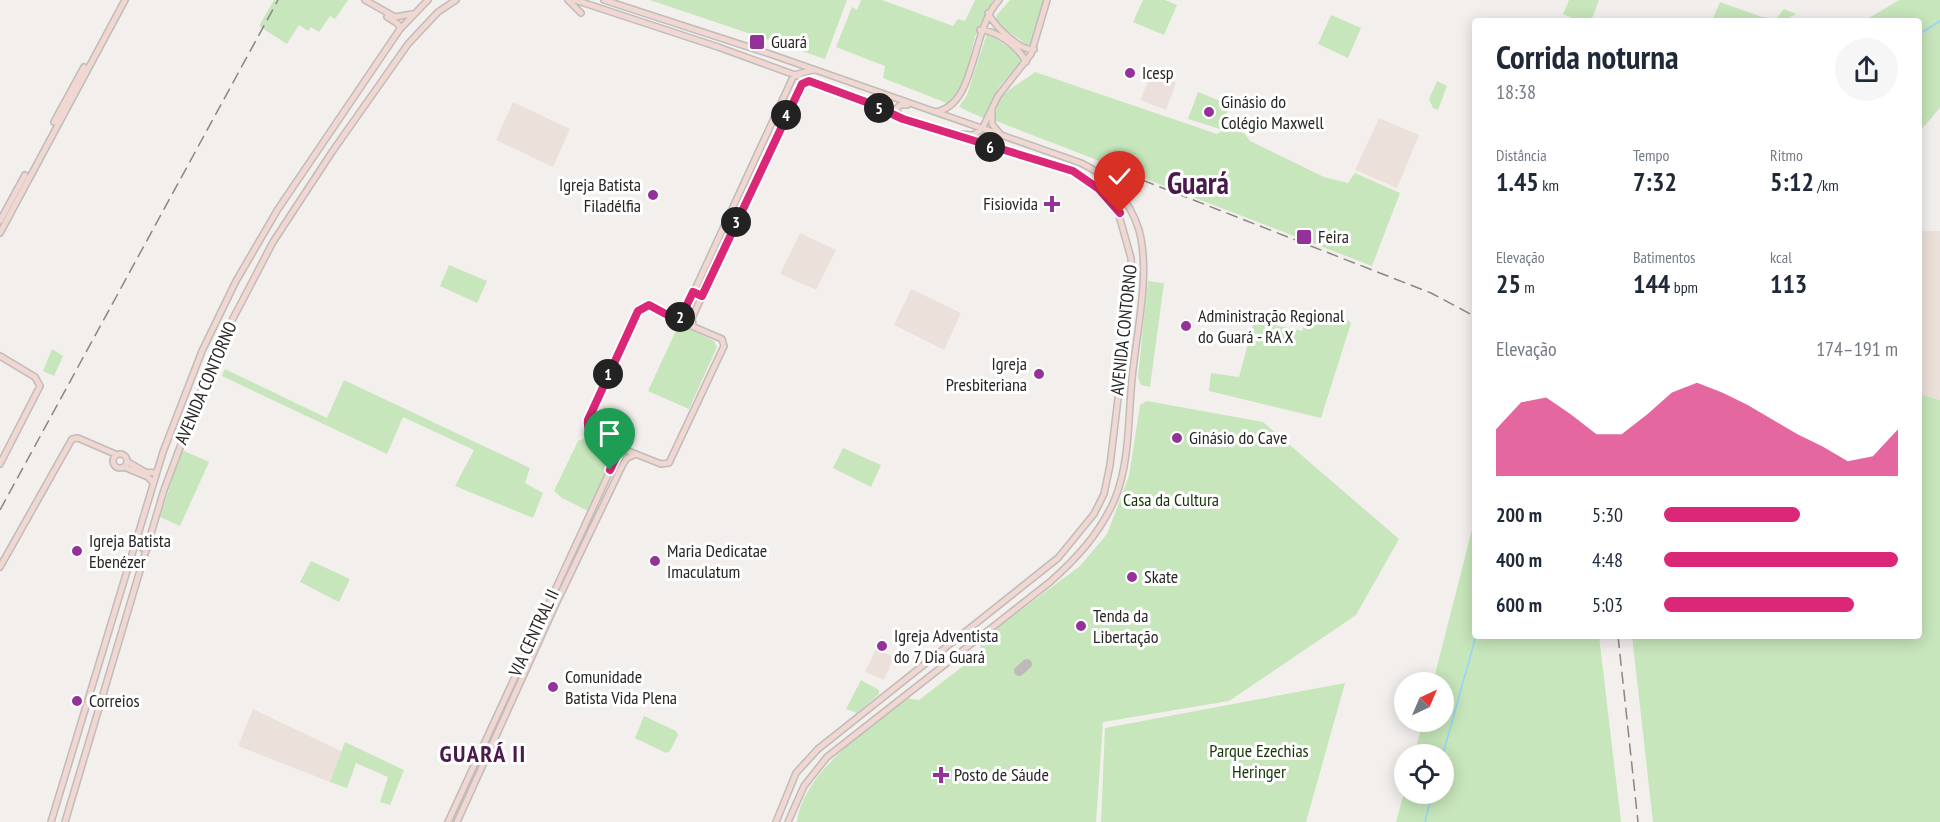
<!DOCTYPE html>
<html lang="pt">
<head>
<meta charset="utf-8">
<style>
  body { margin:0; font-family:"PT Sans Narrow",sans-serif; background:#f6f6f7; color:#1f2937; height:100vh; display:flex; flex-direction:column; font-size:22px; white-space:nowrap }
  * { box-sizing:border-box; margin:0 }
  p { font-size:20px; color:#747a83 }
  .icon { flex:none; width:33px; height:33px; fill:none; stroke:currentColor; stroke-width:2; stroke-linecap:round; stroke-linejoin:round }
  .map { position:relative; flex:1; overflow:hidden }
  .side { position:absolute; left:1472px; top:18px; width:450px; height:621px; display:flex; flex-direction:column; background:#fff; border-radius:6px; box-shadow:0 3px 15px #0003 }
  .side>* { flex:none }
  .needle { width:39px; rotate:44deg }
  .controls { position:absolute; left:1394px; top:672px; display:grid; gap:12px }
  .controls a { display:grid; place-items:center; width:60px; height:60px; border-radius:50%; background:#fff; box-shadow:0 3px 15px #0003; font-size:30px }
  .pin { position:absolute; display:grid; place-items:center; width:51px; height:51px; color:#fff; margin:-62px -26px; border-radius:50% 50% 50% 0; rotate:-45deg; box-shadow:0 0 6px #0007 }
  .pin .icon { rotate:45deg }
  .km { position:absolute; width:30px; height:30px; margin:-15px; border-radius:50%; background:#222; color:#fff; font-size:16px; line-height:30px; text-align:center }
  .round { display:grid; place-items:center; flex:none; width:63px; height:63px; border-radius:32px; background:#f6f6f7 }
  .summary { display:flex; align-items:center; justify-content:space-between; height:102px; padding:0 24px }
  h1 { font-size:33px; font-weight:700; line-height:45px }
  .stats { display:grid; grid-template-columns:repeat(3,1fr); gap:9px; height:102px; padding:6px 24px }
  .stats div { display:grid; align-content:center }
  .stats b { font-size:26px; font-weight:700 }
  .stats small { font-size:16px; font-weight:400 }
  .stats p { font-size:16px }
  .chart { height:168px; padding:12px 24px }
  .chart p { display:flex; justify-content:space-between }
  .chart svg { width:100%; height:108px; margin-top:6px; fill:#db2777; opacity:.7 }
  ul { padding:0 24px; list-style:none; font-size:20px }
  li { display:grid; grid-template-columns:96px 72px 1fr; align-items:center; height:45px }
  li i { height:15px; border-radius:8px; background:#db2777 }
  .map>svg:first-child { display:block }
</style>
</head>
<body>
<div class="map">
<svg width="1940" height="822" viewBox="0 0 1940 822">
  <rect width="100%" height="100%" fill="#f3efed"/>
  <path fill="#ece1da" d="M1152,73L1176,83L1166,110L1140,100Z
    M513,102L570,129L553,167L496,140Z
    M1379,118L1419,135L1397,188L1355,170Z
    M1940,231V400L1918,394L1919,231Z
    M800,233L836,250L816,290L780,274Z
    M911,289L961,313L944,350L894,325Z
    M876,649L894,657L884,680L865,672Z
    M253,709L343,752L330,782L238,746Z"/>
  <path fill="#c7e6bb" d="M274,0H348L335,19L330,16L319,32L311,27L308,31L299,25L287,44L259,26Z
    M650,0H847L825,59Z
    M861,0H882L953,26L958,19L965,21L975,0H993L975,37L962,90L949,104L883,78L885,66L836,47L852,7L857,10Z
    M1010,0H1044L1031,45L1026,44L997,23L996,16Z
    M1143,0H1165L1177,5L1164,35L1133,22Z
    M1569,0H1599L1591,21H1579L1563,14Z
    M1899,0H1940V108L1919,132L1918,21H1864Z
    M1720,2L1762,17L1776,19L1784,9L1796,14L1783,21H1712Z
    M1331,15L1361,28L1348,58L1318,44Z
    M987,33L1020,55L1021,61L999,87L983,118L959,107L967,95Z
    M1035,72L1217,134L1227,127L1245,134L1250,141L1324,177L1348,183L1355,173L1400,193L1372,266L996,121C994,92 1015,88 1035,72Z
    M1437,81L1447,86L1438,110L1433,108L1429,99Z
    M1198,92L1230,105L1220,129L1188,119Z
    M449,265L487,281L477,303L440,286Z
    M1148,281L1164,283L1150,387L1141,385L1138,377Z
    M1311,308L1347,319L1351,323L1321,418L1209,391L1211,373L1239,377L1254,321L1302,331Z
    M679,324L714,341L717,347L689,409L648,391Z
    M52,349L63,356L54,376L43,371Z
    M225,369L327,418L344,380L530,468L525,483L543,493L533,518L455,486L474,450L403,417L387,454L222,376Z
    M1919,394L1940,400V822H1653L1632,636H1918Z
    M1147,401L1263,422L1399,539L1356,615L1229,701L1103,722L1096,822H797C802,773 870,727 905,698L919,700L975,657L986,636L1080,566L1107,534L1129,476L1140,405Z
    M591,436L614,447L617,456L590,512L562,498L554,491L578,441Z
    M843,448L881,465L871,487L833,468Z
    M182,450L209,462L180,526L160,517Z
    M1474,522V636H1599L1621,822H1396L1404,793L1443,794V754H1414L1423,722H1443V682H1433Z
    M311,561L350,579L339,602L300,582Z
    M861,680L879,690V694L857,713L846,709Z
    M1345,683L1306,822H1101L1105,728Z
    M644,716L676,731L678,735L670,751L666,753L635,738Z
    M345,742L404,770L390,805L380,802L388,777L356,763L347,788L330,782Z"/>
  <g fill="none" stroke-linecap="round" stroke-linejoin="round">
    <path stroke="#93d5fc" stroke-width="1.5" d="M1918,35L1940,21
      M1443,754L1476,636
      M1425,822L1432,794"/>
    <path stroke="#bebab9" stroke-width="10" d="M1019,671L1027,664"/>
    <g stroke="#bfbcba" stroke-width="8">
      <path id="secondary" d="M365,0L395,17L412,14
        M568,0L581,13
        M575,0L718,47L842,92L903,119L1073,171L1099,189L1118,212L1131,258L1132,282L1110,465L1104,494L1094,514L1058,558L818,749L796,773L776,822
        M604,0L770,54L1081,163C1109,176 1130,201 1139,230C1151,274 1136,334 1132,379C1128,418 1130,464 1114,501C1099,534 1077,558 1050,582L827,757L804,786L788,822
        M988,13C994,25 1020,52 1034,49
        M387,17L398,24L400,29
        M980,30C996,30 1019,47 1026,62
        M992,108V124L1001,135
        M935,112C977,106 970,31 999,0
        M900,116L896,109L900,105H907
        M54,122L84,67
        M958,134L973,135L982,129L998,96L1031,54L1047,0
        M0,221L25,175
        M0,233L125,0
        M675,319L722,339L724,346L669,463L661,464L598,439L588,428V420L640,308L649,305L675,319L684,313L794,75L813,70
        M693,326L692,318L796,92L800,85L809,81
        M0,356L35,377L40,386L0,464
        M113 461a7 7 0 1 1 14 0a7 7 0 1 1-14 0Z
        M128,462L145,472L156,473
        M124,467L148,477L153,483
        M135,541L142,548L149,547
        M0,567L72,439L78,438L115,454
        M51,822L163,452L202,351L236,281L278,209L400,29L428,0
        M65,822L164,490L216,351L273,242L332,152L408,44L438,12L456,0
        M448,822L615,460L617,455L614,444
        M457,822L554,608L623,464L627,458L636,454"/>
    </g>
    <use href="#secondary" stroke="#f1d7d1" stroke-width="5"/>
    <path stroke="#898685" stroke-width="1.5" stroke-dasharray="12 6" stroke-linecap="butt" d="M1109,167L1431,293L1474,316
      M0,510L278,0
      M1618,636L1638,822"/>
  </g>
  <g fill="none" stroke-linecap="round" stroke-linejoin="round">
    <g stroke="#fff" stroke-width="12">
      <path id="route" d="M610,470L617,455L614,444C600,440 586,437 588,420L638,311L649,305L675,319L682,315L693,292L702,296L802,84L809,81L866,102L903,119L1073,171L1099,189L1120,213"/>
    </g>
    <use href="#route" stroke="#db2777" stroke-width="8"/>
  </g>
  <g fill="#953299" stroke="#fff" stroke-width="2">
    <rect x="749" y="34" width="16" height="16" rx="3"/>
    <circle cx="1130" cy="73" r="6"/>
    <circle cx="1209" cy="112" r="6"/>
    <circle cx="653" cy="195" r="6"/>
    <path d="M1049 195h6v6h6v6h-6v6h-6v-6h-6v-6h6z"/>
    <rect x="1296" y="229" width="16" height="16" rx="3"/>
    <circle cx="1186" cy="326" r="6"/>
    <circle cx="1039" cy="374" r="6"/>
    <circle cx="1177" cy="438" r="6"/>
    <circle cx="77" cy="551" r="6"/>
    <circle cx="655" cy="561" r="6"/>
    <circle cx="1132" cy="577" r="6"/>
    <circle cx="1081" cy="626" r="6"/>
    <circle cx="882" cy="646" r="6"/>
    <circle cx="553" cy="687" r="6"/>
    <circle cx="77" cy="701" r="6"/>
    <path d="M938 766h6v6h6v6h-6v6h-6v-6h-6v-6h6z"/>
  </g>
  <g text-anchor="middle" stroke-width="6" stroke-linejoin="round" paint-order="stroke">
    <g font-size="18" fill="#282726" stroke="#fff" text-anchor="start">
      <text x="771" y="48">Guará</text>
      <text x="1142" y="79">Icesp</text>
      <text x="1221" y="108">Ginásio do<tspan x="1221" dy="21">Colégio Maxwell</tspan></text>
      <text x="641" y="191" text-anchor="end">Igreja Batista<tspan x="641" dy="21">Filadélfia</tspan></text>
      <text x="1038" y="210" text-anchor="end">Fisiovida</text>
      <text x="1318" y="243">Feira</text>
      <text x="1198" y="322">Administração Regional<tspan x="1198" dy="21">do Guará - RA X</tspan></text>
      <text x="1027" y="370" text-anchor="end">Igreja<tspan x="1027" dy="21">Presbiteriana</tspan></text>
      <text x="1189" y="444">Ginásio do Cave</text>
      <text x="89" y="547">Igreja Batista<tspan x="89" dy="21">Ebenézer</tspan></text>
      <text x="667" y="557">Maria Dedicatae<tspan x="667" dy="21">Imaculatum</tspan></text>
      <text x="1144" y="583">Skate</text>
      <text x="1093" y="622">Tenda da<tspan x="1093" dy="21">Libertação</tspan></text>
      <text x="894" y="642">Igreja Adventista<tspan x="894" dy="21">do 7 Dia Guará</tspan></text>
      <text x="565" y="683">Comunidade<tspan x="565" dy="21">Batista Vida Plena</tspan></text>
      <text x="89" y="707">Correios</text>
      <text x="954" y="781">Posto de Sáude</text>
    </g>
    <g font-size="18" fill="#282726" stroke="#fff">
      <text transform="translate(1124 330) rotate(-84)" y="6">AVENIDA CONTORNO</text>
      <text transform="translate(206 383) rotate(-67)" y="6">AVENIDA CONTORNO</text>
      <text transform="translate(534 633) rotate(-65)" y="6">VIA CENTRAL II</text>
    </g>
    <g font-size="18" fill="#173707" stroke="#fff">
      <text x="1171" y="506">Casa da Cultura</text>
      <text x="1259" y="757">Parque Ezechias<tspan x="1259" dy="21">Heringer</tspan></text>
    </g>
    <g font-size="24" font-weight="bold" letter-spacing="1.5" fill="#491a4b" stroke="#fff">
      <text x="483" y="762">GUARÁ II</text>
    </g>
    <g font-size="30" font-weight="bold" fill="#491a4b" stroke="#fff">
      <text x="1198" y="194">Guará</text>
    </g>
  </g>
</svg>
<div class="controls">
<a><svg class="needle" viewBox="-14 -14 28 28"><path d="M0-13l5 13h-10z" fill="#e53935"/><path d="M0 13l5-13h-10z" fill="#747a83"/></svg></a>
<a><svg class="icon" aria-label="locate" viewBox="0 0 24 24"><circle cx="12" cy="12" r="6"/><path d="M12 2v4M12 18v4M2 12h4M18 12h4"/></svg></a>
</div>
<div class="pin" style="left:610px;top:470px;background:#1e9e55"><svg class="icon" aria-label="arrive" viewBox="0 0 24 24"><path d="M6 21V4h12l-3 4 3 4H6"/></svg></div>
<div class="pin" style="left:1120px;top:213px;background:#d93025"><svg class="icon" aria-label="check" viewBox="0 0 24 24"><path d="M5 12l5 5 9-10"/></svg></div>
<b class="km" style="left:608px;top:374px">1</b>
<b class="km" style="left:680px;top:317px">2</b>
<b class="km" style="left:736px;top:222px">3</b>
<b class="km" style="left:786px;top:115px">4</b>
<b class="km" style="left:879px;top:108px">5</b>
<b class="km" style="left:990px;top:147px">6</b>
<section class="side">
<div class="summary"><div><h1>Corrida noturna</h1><p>18:38</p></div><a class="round"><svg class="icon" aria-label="share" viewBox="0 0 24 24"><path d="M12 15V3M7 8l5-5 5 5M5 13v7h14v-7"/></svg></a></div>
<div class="stats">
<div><p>Distância</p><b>1.45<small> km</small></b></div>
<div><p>Tempo</p><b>7:32</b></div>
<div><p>Ritmo</p><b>5:12<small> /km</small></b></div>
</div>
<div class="stats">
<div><p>Elevação</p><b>25<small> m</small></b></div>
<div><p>Batimentos</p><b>144<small> bpm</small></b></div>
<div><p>kcal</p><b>113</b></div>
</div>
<div class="chart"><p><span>Elevação</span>174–191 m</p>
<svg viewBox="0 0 160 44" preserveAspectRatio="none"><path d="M0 44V25L10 14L20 12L30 19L40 27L50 27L60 19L70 10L80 6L90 10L100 15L110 21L120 27L130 32L140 38L150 36L160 25V44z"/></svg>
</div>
<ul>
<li><b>200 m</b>5:30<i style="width:58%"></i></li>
<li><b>400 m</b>4:48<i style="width:100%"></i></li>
<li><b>600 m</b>5:03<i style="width:81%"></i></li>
</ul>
</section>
</div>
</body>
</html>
